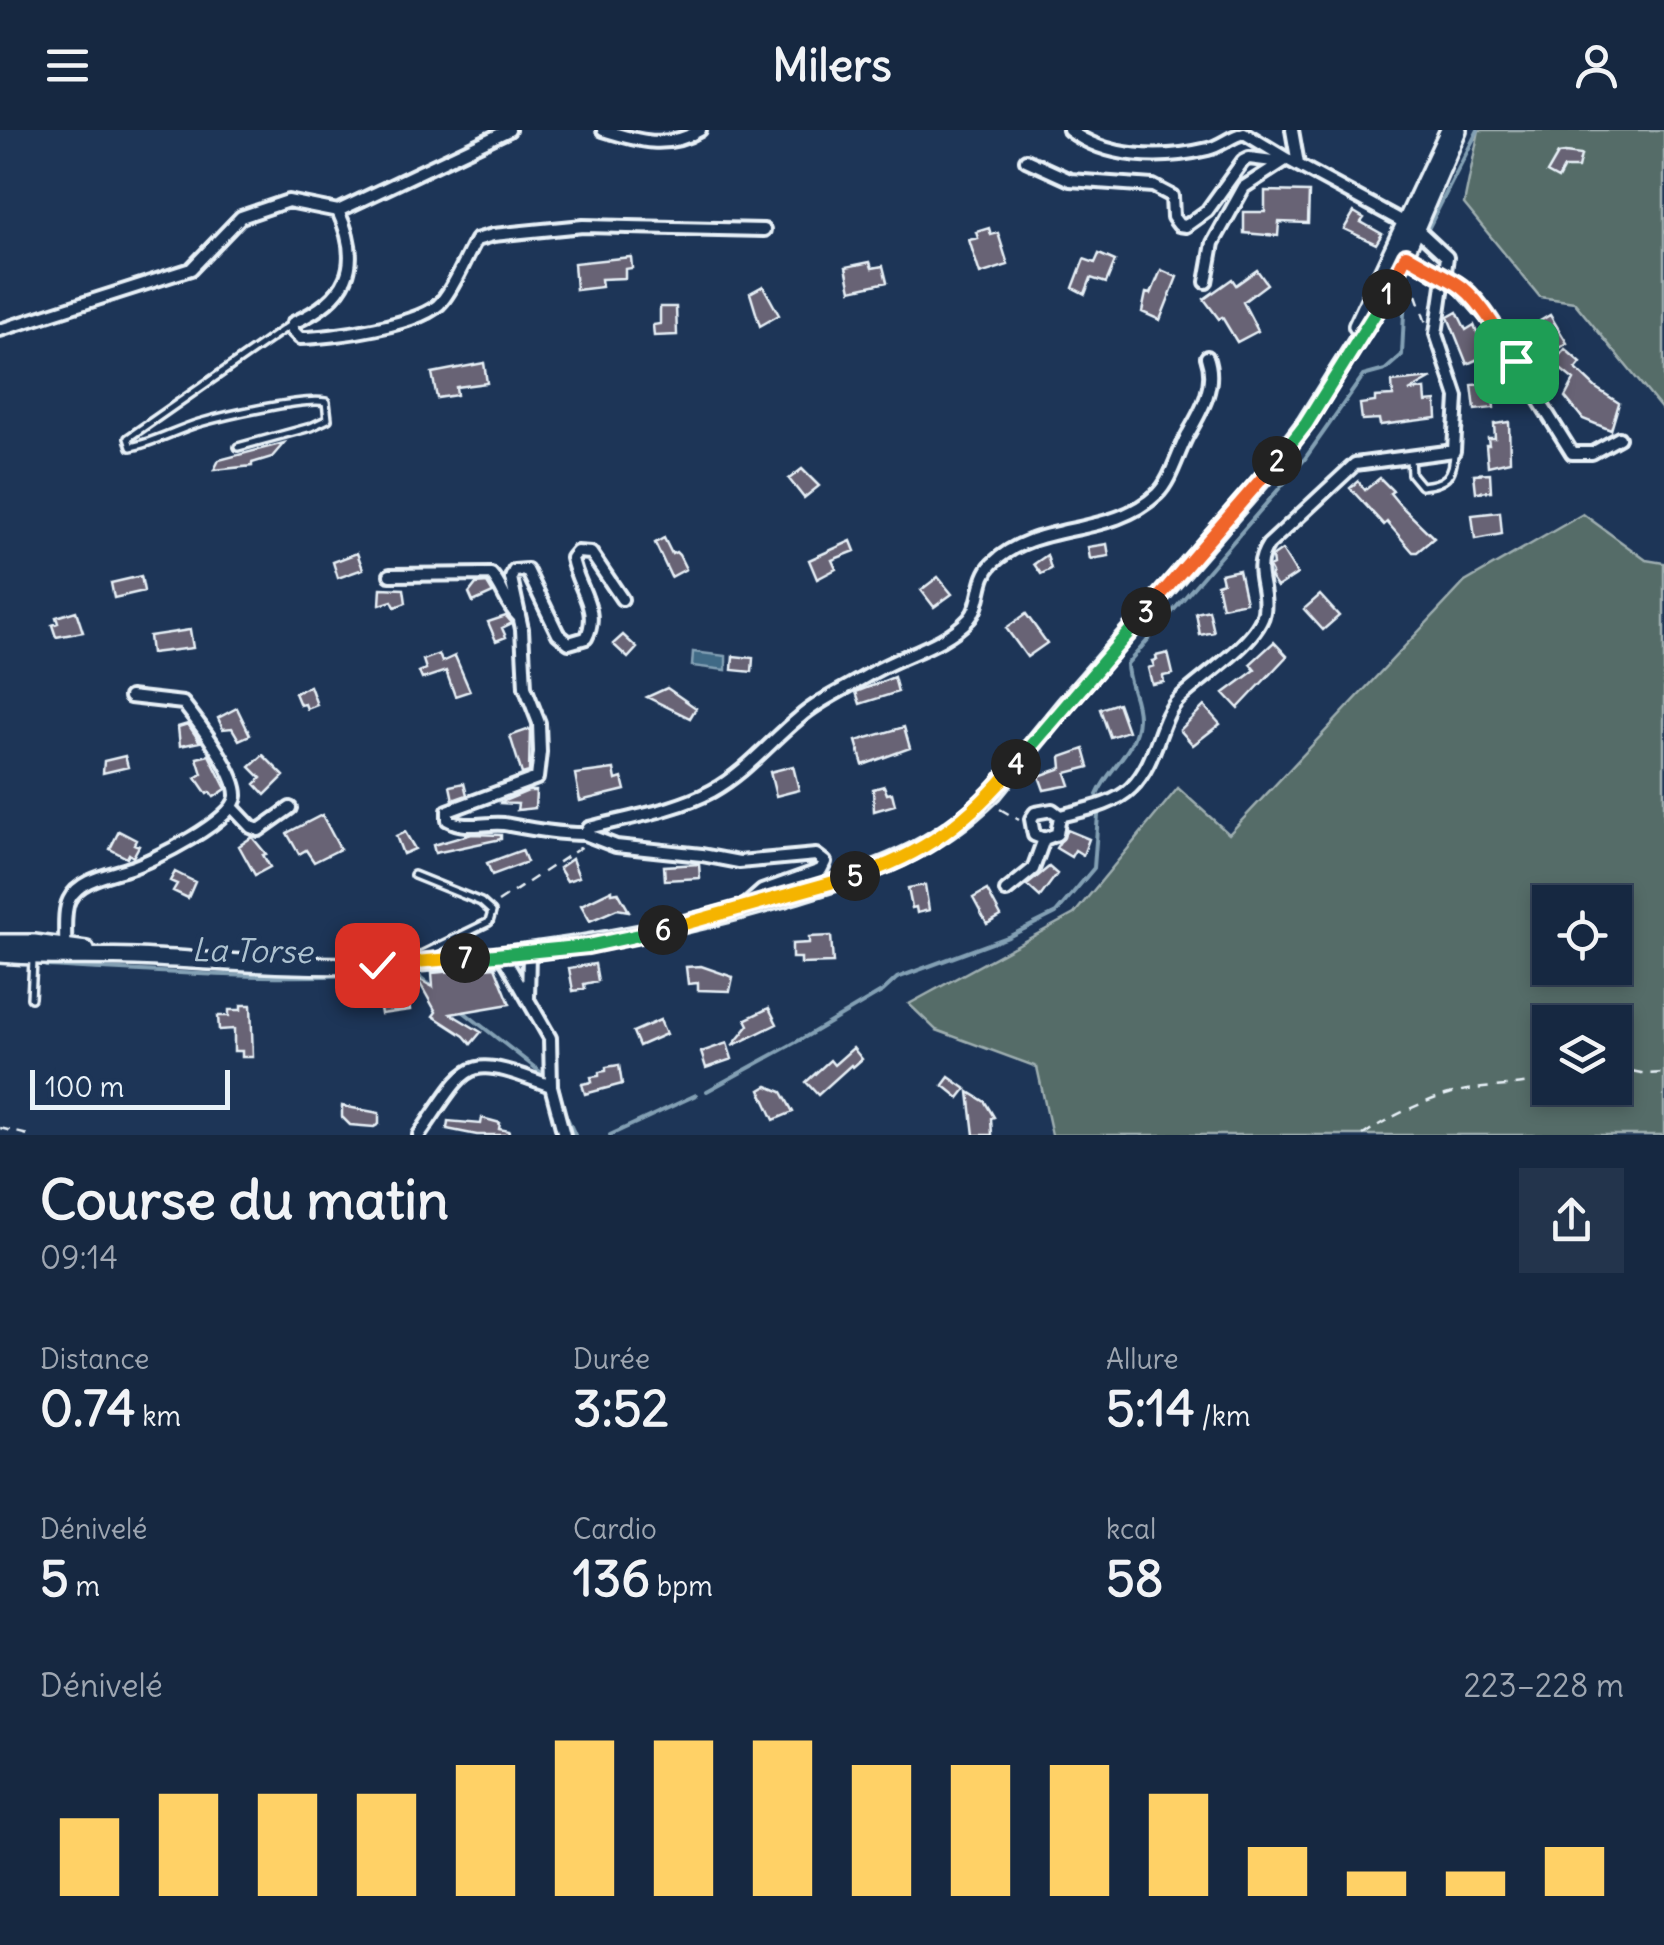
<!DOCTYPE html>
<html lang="fr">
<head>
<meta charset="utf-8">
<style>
  body { margin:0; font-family:Delius,sans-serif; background:#23344c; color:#f1f3f6; height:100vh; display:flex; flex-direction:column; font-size:38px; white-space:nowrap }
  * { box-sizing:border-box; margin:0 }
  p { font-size:32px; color:#9ea6b1 }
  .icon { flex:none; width:55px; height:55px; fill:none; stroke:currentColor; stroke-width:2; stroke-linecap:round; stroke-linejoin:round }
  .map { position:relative; height:1005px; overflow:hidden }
  .drawer { display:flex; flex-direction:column; background:#162841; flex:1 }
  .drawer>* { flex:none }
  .tools { position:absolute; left:1532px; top:755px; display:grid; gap:20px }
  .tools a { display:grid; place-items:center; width:100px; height:100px; border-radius:0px; background:#162841; box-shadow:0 5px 15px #0003,0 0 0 2px #35445a; font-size:50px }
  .scale { position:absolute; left:30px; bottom:25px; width:200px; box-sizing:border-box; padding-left:10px; border:5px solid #e8f1f8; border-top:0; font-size:28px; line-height:35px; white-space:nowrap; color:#e8f1f8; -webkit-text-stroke:8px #1d3557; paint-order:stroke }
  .pin { position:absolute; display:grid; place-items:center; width:85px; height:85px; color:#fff; margin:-42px; border-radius:20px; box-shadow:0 5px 15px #0006 }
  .km { position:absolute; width:50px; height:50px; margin:-25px; border-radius:50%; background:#222; color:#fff; font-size:28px; line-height:50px; text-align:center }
  .round { display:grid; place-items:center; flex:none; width:105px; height:105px; border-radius:0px; background:#23344c }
  .headline { display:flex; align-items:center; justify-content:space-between; height:170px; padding:0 40px }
  h1 { font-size:55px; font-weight:700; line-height:75px }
  .metrics { display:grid; grid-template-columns:repeat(3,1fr); gap:15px; height:170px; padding:10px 40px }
  .metrics div { display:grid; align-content:center }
  .metrics b { font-size:50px; font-weight:700 }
  .metrics small { font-size:28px; font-weight:400 }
  .metrics p { font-size:28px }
  .chart { height:280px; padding:20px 40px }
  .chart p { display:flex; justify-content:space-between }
  .chart svg { width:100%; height:180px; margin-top:10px; stroke:#ffd166; stroke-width:6 }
  header { display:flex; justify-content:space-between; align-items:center; height:130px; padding:0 40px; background:#162841; font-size:45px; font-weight:700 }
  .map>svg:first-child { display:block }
</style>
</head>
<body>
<header><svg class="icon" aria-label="menu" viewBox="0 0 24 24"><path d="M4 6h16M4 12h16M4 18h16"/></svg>Milers<svg class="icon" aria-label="person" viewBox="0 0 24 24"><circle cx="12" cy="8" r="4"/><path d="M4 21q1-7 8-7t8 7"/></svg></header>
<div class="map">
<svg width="1664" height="1005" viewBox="0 0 1664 1005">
  <rect width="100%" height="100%" fill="#1d3557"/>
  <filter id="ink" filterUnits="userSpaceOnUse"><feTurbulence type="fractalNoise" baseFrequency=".01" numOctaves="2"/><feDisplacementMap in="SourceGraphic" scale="20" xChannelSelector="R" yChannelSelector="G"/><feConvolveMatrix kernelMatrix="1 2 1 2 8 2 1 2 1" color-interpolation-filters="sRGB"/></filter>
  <g filter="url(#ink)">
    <path fill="#556c68" stroke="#9eaeb0" stroke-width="2.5" fill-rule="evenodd" d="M1479,0H1664V282L1574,172L1540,167L1464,74Z
      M1583,384L1646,430L1664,433V1005H1052L1037,937L936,900L909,874L1074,784L1178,658L1229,704L1465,452ZM1550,772H1615V838H1550ZM1550,892H1615V958H1550Z"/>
    <path fill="#3f6a86" stroke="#83a0b4" stroke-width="2.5" d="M693,522L726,526V540L692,536Z"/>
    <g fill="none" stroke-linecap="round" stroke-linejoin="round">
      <path stroke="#83a0b4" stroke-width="4" d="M1429,97L1478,0
        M1097,665C1108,638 1137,621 1138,589C1139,570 1127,554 1127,534L1304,330L1363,246L1385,240L1402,225L1405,162
        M46,836C168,842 290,853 413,841L433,858
        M460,879L543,944
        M557,951L563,979L575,1005
        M707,961L807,906L883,861L897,848L1008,807L1056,783L1094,738L1098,685
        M610,1005L696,965"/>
    </g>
    <path fill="#686374" stroke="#e8f1f8" stroke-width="2.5" d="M1565,23L1581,25L1578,38H1564L1558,49L1547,43L1558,24Z
      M1265,61L1309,62L1308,93L1279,92L1278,106L1244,103V82H1265Z
      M1354,82L1364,88L1361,92L1382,104L1376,114L1344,99Z
      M989,98L991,105L998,103L1008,135L980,144L969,110L978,108L976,102Z
      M1099,124L1115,131L1106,153L1091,148L1085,164L1073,158L1084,129L1095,133Z
      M631,127L632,138L625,139V148L601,149L602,157L576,160L574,133Z
      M870,132L872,138L883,136L887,152L851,160L846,137Z
      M1161,140L1177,147L1160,190L1142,182L1146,163L1151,164Z
      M1257,140L1267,154L1243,172L1258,201L1237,212L1222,187L1219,189L1204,169L1232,149L1236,155Z
      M763,156L779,185L760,196L750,163Z
      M660,177H676L677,205L654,206L653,195L660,194Z
      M1457,182L1466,200L1474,195L1487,225L1467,234L1448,187Z
      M1550,185L1567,213L1558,219L1539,198L1540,191Z
      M1565,219L1581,233L1576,239L1596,258L1619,273L1611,300L1583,289L1565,267L1574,250L1553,233Z
      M484,233L487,253L456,257L457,265L437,268L432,243Z
      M1432,248L1409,261L1425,259L1426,272L1436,271L1437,288L1380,295L1379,289L1362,290L1360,274L1375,272V267L1393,266L1392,252Z
      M1492,253L1494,278L1475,280L1472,255Z
      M1509,292L1510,331L1488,336L1486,315H1489L1488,308H1495L1494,294Z
      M284,313L272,327L252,333V336L214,340L219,330Z
      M802,339L819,356L804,368L789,349Z
      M1490,343L1491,361L1476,362L1474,344Z
      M1380,348L1393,361L1390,363L1399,374L1434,408L1417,422H1413L1387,392L1384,395L1350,358L1358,351L1365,360Z
      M1500,382L1502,404L1475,409L1472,385Z
      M664,408L672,424L676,422L679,425L686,439L671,447L655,413Z
      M851,411L855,421L832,430L836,439L817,449L809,430Z
      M1107,414L1109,426L1090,429L1088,417Z
      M1282,420L1297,444L1277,457L1270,447L1272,443L1269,437L1273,435L1272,427Z
      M357,423L363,439L338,448L333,432Z
      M1047,425L1051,439L1041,444L1034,434Z
      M1239,440L1246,472L1222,477L1217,454L1223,452L1221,444Z
      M141,446L144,461L114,468L111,453Z
      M938,447L952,464L934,477L921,460Z
      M487,453L493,463L473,472L469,463L476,454Z
      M381,458L404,459L406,473L395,477L392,471L380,475Z
      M1320,465L1339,486L1323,500L1304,479Z
      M1209,480L1214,502L1200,505L1196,483Z
      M76,481L83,502L56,507L52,495L58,493L56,487Z
      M1026,484L1047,513L1027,527L1006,498Z
      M506,486L512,493L502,498L506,507L496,511L488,492Z
      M190,500L193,518L151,523L149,506Z
      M623,505L637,518L628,528L613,514Z
      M1274,512L1287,526L1238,578L1224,563L1255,540L1250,534Z
      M1168,523L1173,544L1163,546L1164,552L1152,554L1148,538L1154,536L1152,531L1157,530L1156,526Z
      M439,524L442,532L455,526L470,561L455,566L446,541L422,549L419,542L426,539L423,530Z
      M733,526L753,528L752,542L732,540Z
      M894,547L898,562L860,574L856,562Z
      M310,556L317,575L307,579L305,574L300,575L295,563Z
      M667,558L696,578L690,588L647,567Z
      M1118,573L1128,601L1110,607L1100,579Z
      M1204,576L1220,594L1193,615L1180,600Z
      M237,578L250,605L239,610L232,598L223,599L218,588Z
      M188,594L200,612L180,616L178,597Z
      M904,597L910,618L863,635L856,611Z
      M530,599L529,642L522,644L510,606Z
      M1084,619L1089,637L1066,643L1070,655L1044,660L1039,646L1062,638L1061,627Z
      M209,625L226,659L214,667L210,662L207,664L196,648L202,644L197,628Z
      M263,625L284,646L265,665L255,654L261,648L250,637Z
      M125,626L128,637L103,643L104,631Z
      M793,636L799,660L776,666L770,642Z
      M614,639L616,650L622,648L625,660L580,671L575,644Z
      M464,653L467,665L453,670L450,656Z
      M884,656L887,664L892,663L895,675L874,681L873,659Z
      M528,661H536L535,678L517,680L518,674L499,673Z
      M322,685L340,719L314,732L306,720L299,724L287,703Z
      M1067,700L1089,709L1083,725L1075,720L1071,727L1056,718Z
      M119,701L136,710L134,714L139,716L133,727L129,724L127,728L110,719Z
      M405,702L415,719L403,724L396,706Z
      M472,704L501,705V709L435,723L433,715Z
      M252,707L266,724L263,725L270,737L255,745L239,716Z
      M522,720L527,732L492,745L487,733Z
      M572,729L579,747L567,751L559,738Z
      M699,734L700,748L665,750L664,736Z
      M1049,737L1057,744L1040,767L1027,755Z
      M175,742L195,752L188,768L173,761L177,754L170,751Z
      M925,755L929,780L917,783L916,777L912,778L908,758Z
      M612,760V763L618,762L629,781L617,779L590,791L581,775Z
      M987,760L1001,786L987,794L973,768Z
      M831,806L833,833L801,834V828H792V814L809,813V807Z
      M595,834L598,851L584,854L585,859L573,861L569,838Z
      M701,836L733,847L730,861L698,860V853L688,854L686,837Z
      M495,837L510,874L451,884L481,902L471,914L464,906L433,886L436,882L417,848L433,857L432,843Z
      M407,854L410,880L381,884L377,860Z
      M241,875H251L253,927H242V921H234V899L219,900L218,886H229V880H241Z
      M769,878L777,894L732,916L749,895L746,889Z
      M660,890L666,904L639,916L633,902Z
      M727,913L732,929L706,938L701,922Z
      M853,918L862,929L853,937L851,935L818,965L806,952L830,930L834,935Z
      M619,935L622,954L585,964L582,954L592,952L591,947L599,946V942L606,941V937Z
      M949,947L966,959L959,968L943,955Z
      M767,956L782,962L793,982L774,990L760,960Z
      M969,962L985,972L994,987L991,988L992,1005H974Z
      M342,976L379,983V994L374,997L350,995L342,987Z
      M482,988L500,993L499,999L509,1001L508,1005H477L447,999L448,991L481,994Z"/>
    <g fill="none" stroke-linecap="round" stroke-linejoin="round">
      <g stroke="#e8f1f8" stroke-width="12">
        <path id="service" d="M238,317L311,297L328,289L326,272C305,267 223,286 199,293C176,300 155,312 131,317L128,308L290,195
          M1410,328L1411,344L1421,356C1446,354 1454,346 1454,321
          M414,745L481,772L492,782L489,792L417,827
          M31,868L33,831"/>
      </g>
      <g stroke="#e8f1f8" stroke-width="18">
        <path id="minor" d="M603,0C638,11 667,20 700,0
          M1069,0C1107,29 1162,30 1208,19C1221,16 1231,6 1244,3L1287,29
          M1292,0L1298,34
          M1026,30L1070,50L1153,56L1172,66L1173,87L1179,95L1186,96L1207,81L1243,31L1249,28L1281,32
          M338,81L509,0
          M1406,120V125L1445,150L1458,154L1487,187L1572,323H1592L1619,308
          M0,200L191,139L241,87L288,71L338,81C364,136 347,169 293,193V201L300,208C330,208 424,195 442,171C456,154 465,129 476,110L493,105L583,96L764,100
          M390,445L491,444C503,457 506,475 518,486
          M233,678L251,697L259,700L290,678
          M1060,686L1057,704L1044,709L1034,705L1031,689L1035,683L1052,680L1060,686C1082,680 1114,675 1131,658C1158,631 1159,589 1178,570C1200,548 1259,511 1264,482C1268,455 1251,441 1268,415L1355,334L1454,321L1457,267L1436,204L1447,127L1418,100L1287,29L1244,57L1213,113L1206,152
          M585,704C557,704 532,699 504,694C485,692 466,700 448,690V681L537,648L540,622L539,593L525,557L522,499L511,448L514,441L527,440L558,504L569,513L586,508C601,480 577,457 572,428L577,422L591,423L622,469
          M1006,761L1033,739L1044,709
          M744,777L762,761L821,740L825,732L816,725L739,732L702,725L616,716L585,704L589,698C630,687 675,681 712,661C745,643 771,611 799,588C819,570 847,558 870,544C901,525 944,516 969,489C983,473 977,449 992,434C1036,390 1110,409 1157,364C1171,351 1178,322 1188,304C1202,280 1217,255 1207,227
          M65,816C66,803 63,782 69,770C79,749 110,745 130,738C152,731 235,690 236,666C237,643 198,592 183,573L130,567
          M503,826L550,908L551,956L564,1005
          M528,870L529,823
          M419,1005C471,930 463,923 551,956"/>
      </g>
      <g stroke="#e8f1f8" stroke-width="22">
        <path id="secondary" d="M1357,196L1449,0
          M0,813H34L86,820
          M0,824C45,828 91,825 136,827C217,831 297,838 378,835C517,829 647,808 780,769C866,743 927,728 993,663L1065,575L1270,340L1305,294L1391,157L1458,0"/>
      </g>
      <path stroke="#e8f1f8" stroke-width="2.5" stroke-dasharray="10 8" stroke-linecap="butt" d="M1410,148L1426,193
        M1000,679L1019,690
        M498,772L583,716
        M1615,938L1647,944L1664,943
        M0,998L28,1005
        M1363,1005C1387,988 1421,972 1449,964C1480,955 1515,959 1550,948"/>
      <use href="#service" stroke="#1d3557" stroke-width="5"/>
      <use href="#minor" stroke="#1d3557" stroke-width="10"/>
      <use href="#secondary" stroke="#1d3557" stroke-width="15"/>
    </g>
  </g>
  <g fill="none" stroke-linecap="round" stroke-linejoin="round" filter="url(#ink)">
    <g stroke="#fff" stroke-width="20">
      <path id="split-1" d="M1387,164L1406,125C1423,135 1440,144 1456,153C1479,166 1502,209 1516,231"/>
    </g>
    <g stroke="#fff" stroke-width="20">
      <path id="split-2" d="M1277,331L1306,294L1387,164"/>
    </g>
    <g stroke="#fff" stroke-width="20">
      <path id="split-3" d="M1146,482L1277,331"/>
    </g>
    <g stroke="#fff" stroke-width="20">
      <path id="split-4" d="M1016,634L1146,482"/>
    </g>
    <g stroke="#fff" stroke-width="20">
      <path id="split-5" d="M855,746C923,726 972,688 1016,634"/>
    </g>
    <g stroke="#fff" stroke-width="20">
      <path id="split-6" d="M663,800L855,746"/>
    </g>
    <g stroke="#fff" stroke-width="20">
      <path id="split-7" d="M465,828L588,816L663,800"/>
    </g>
    <g stroke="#fff" stroke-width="20">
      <path id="split-8" d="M377,835L465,828"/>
    </g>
    <use href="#split-1" stroke="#f0652b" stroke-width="12"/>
    <use href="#split-2" stroke="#22a559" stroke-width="12"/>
    <use href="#split-3" stroke="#f0652b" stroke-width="12"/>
    <use href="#split-4" stroke="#22a559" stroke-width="12"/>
    <use href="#split-5" stroke="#f5b400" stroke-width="12"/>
    <use href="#split-6" stroke="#f5b400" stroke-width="12"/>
    <use href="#split-7" stroke="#22a559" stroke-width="12"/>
    <use href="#split-8" stroke="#f5b400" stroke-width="12"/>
  </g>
  <g text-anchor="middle" stroke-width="10" stroke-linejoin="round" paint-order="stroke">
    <g font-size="32" font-style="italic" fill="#adc2d0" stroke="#1d3557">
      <text transform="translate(252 821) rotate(1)" y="11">La Torse</text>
    </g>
  </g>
</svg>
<div class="tools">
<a><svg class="icon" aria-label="locate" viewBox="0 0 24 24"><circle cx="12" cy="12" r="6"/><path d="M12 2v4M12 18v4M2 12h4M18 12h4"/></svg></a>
<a><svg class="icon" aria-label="layers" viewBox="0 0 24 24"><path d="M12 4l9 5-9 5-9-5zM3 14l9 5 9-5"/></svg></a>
</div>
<div class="scale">100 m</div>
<div class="pin" style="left:1516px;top:231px;background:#1e9e55"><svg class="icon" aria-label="arrive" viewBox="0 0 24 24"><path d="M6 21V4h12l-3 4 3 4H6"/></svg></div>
<div class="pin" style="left:377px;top:835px;background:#d93025"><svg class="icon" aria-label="check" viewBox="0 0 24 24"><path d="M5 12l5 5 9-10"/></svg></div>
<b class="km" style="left:1387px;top:164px">1</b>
<b class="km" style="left:1277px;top:331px">2</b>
<b class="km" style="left:1146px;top:482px">3</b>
<b class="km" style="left:1016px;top:634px">4</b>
<b class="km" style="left:855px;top:746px">5</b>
<b class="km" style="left:663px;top:800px">6</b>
<b class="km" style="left:465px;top:828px">7</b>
</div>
<section class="drawer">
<div class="headline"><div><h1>Course du matin</h1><p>09:14</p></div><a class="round"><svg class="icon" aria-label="share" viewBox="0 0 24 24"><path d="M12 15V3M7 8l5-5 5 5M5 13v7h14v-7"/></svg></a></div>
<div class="metrics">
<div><p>Distance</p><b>0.74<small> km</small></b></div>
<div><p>Durée</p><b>3:52</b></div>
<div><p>Allure</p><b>5:14<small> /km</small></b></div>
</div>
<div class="metrics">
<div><p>Dénivelé</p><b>5<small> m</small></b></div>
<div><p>Cardio</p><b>136<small> bpm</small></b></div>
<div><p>kcal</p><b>58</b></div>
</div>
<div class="chart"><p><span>Dénivelé</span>223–228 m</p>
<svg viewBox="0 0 160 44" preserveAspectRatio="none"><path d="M5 44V25M15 44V19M25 44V19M35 44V19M45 44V12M55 44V6M65 44V6M75 44V6M85 44V12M95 44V12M105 44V12M115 44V19M125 44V32M135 44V38M145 44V38M155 44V32"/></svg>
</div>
</section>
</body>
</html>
